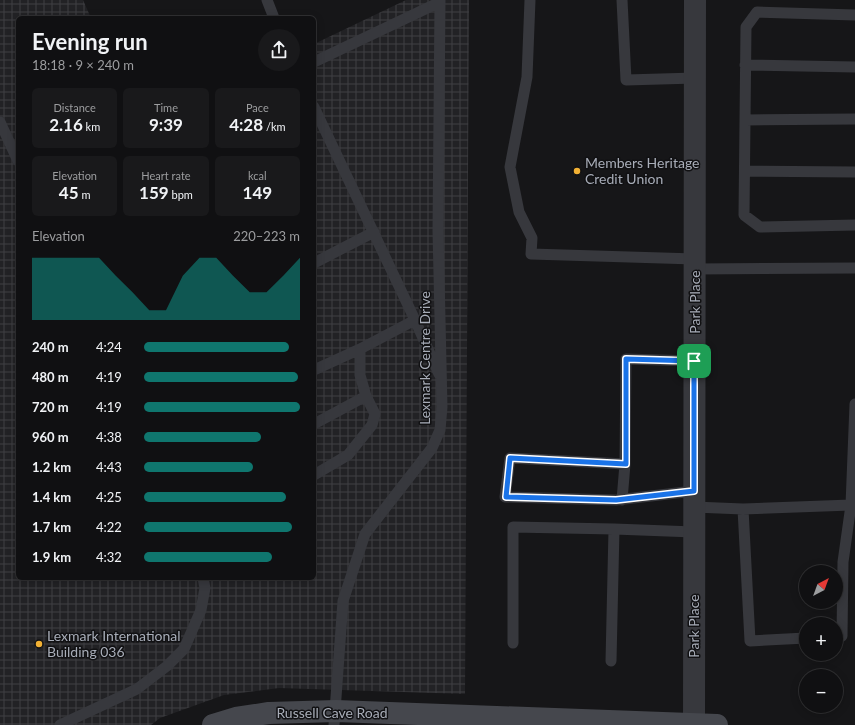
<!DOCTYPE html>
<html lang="en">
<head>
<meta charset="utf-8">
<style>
  body { margin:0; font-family:Lato,sans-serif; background:#19191b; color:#f1f3f6; height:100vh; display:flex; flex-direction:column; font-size:15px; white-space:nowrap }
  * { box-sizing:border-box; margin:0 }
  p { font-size:13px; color:#9c9d9f }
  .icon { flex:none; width:22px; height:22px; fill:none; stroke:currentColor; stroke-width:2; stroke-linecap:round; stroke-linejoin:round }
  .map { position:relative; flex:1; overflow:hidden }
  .sheet { position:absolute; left:16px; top:16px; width:300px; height:564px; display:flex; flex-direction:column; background:#101012; border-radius:6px; box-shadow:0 2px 10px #0003,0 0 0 1px #303032 }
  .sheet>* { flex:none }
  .needle { width:26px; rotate:41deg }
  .tools { position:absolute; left:799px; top:565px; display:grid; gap:8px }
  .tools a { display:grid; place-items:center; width:44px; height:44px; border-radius:50%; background:#101012; box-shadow:0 2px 10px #0003,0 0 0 1px #303032; font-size:20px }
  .pin { position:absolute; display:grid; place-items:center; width:34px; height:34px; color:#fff; margin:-17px; border-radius:8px; box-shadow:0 2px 6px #0006 }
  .round { display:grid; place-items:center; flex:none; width:42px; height:42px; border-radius:21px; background:#19191b }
  .summary { display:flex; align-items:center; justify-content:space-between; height:68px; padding:0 16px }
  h1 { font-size:22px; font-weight:700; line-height:30px }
  .figures { display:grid; grid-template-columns:repeat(3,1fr); gap:6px; height:68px; padding:4px 16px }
  .figures div { display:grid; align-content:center; border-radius:6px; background:#19191b; text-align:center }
  .figures b { font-size:17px; font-weight:700 }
  .figures small { font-size:11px; font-weight:400 }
  .figures p { font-size:11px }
  .chart { height:112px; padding:8px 16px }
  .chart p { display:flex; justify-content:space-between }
  .chart svg { width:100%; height:72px; margin-top:4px; fill:#0f766e; opacity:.7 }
  ul { padding:0 16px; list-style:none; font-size:13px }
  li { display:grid; grid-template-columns:64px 48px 1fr; align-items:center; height:30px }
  li i { height:10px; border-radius:5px; background:#0f766e }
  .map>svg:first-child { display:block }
</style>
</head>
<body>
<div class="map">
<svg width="855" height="725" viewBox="0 0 855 725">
  <defs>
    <pattern id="industrial-grid" width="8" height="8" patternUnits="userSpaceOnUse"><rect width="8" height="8" fill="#222225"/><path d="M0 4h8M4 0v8" fill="none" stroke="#3f3f43"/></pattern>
  </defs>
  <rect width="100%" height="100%" fill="#161618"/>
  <path fill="url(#industrial-grid)" d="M0,0H83L91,18H18V578H314V44L406,0H469L465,694L279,688L224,695L160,718L151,725H0Z"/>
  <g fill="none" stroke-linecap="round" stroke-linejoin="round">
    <path stroke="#37383d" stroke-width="11" d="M267,0L274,18
      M530,0L527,77L510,167L519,212L532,238L531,254L695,259
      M622,0L626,80L695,78
      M855,15L757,12L746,27L744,215L760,227L855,225
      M314,62L440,2
      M745,65L855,67
      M314,107L415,320L439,374
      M745,120L855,119
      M0,122L18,161
      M745,171L855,172
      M314,263L374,232
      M695,269L855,268
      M314,370L360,349
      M314,424L366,396L360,375V349L415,320
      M625,464L510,458L505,497L616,500L694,491
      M314,475L348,455L372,425L375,414L366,396
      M622,500L625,464L626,359L694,361
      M694,507L743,509L750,641L806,638
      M743,509L851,505L855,501
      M836,636H842L843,562L851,505L855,404
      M513,643V527L614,529
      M611,661L614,529L694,532
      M60,725L137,689L167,666L184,649L201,610L205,588L203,578
      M334,725L343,601L365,534L432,448L440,430L442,407L438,231L440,0"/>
    <path stroke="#37383d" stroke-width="22" d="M694,724L695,0"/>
    <path stroke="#45474d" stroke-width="22" d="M213,725L236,718L269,713L336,711L717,725"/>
  </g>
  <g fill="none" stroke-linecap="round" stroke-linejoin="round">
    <g stroke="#fff" stroke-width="8">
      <path id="route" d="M626,359L694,361V491L616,500L506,497L510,458L626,464Z"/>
    </g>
    <use href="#route" stroke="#1a73e8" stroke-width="5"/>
  </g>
  <g fill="#f2b134" stroke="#111113" stroke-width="1.5">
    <circle cx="577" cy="171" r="4"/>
    <circle cx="39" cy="644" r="4"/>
  </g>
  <g text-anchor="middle" stroke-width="3" stroke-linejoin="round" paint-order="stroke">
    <g font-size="14" fill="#a8adb8" stroke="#111113" text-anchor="start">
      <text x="585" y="168">Members Heritage<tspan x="585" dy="16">Credit Union</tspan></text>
      <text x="47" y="641">Lexmark International<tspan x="47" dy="16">Building 036</tspan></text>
    </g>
    <g font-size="14" fill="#a8adb8" stroke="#111113">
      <text transform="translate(695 302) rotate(-90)" y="5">Park Place</text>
      <text transform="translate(425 358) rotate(-90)" y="5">Lexmark Centre Drive</text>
      <text transform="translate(694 626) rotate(-90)" y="5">Park Place</text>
      <text x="332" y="718">Russell Cave Road</text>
    </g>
  </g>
</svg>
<div class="tools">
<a><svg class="needle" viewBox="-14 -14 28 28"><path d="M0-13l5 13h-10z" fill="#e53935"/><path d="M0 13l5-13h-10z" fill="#9c9d9f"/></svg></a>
<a>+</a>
<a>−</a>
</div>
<div class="pin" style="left:694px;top:361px;background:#1e9e55"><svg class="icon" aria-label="arrive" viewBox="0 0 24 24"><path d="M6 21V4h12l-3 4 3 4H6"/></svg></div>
<section class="sheet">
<div class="summary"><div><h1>Evening run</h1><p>18:18 · 9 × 240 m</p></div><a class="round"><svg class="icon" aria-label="share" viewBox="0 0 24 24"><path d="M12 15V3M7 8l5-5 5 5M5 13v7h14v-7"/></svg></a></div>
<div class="figures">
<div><p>Distance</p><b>2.16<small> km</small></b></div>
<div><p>Time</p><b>9:39</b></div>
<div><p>Pace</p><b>4:28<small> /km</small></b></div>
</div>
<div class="figures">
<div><p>Elevation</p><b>45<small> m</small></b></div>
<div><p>Heart rate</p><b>159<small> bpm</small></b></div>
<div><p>kcal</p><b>149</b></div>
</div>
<div class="chart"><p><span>Elevation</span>220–223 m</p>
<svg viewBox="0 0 160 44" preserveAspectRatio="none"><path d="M0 44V6L10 6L20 6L30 6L40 6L50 17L60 27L70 38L80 38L90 17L100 6L110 6L120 17L130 27L140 27L150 17L160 6V44z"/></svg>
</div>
<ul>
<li><b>240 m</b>4:24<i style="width:93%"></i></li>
<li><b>480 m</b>4:19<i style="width:99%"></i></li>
<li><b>720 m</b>4:19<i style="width:100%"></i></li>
<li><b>960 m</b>4:38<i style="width:75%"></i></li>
<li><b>1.2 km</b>4:43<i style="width:70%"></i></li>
<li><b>1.4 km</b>4:25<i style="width:91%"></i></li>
<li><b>1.7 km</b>4:22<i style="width:95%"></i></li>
<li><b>1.9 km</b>4:32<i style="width:82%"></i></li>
</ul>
</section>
</div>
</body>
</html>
